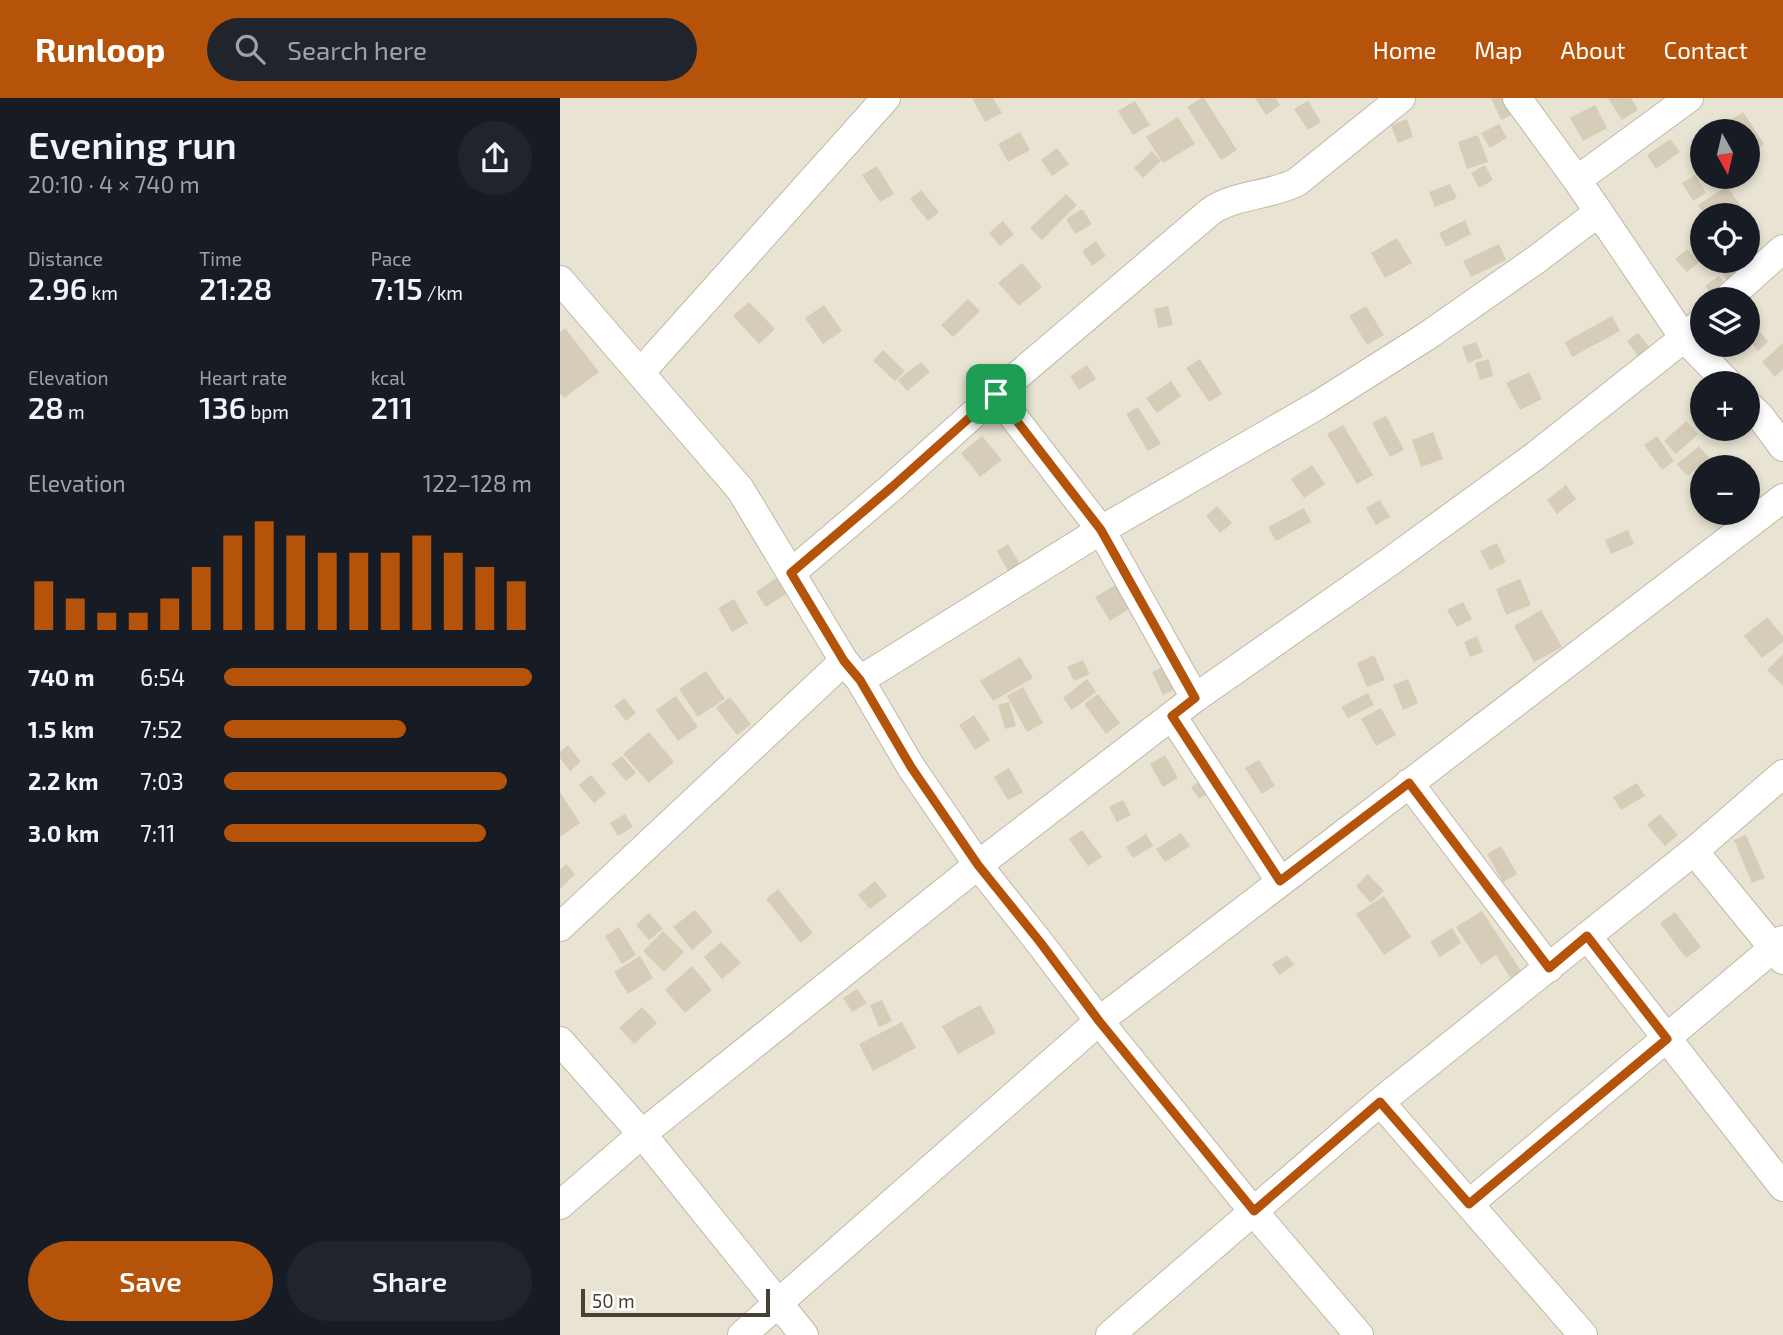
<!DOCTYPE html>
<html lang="en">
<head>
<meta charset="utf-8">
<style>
  body { margin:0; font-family:"Exo 2",sans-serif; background:#20242c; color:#f1f3f6; height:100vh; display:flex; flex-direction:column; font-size:26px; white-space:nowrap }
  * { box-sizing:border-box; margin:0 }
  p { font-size:23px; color:#9ea1a6 }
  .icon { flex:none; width:38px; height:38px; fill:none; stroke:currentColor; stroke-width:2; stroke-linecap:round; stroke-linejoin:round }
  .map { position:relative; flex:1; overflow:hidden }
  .drawer { display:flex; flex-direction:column; background:#171b24; width:560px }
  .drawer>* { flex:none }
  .needle { width:46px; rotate:172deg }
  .controls { position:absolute; left:1130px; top:21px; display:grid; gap:14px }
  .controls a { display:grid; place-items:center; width:70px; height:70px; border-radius:50%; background:#171b24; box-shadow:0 4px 10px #0003; font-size:35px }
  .scale { position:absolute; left:21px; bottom:18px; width:189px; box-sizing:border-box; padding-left:7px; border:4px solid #464134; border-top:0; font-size:19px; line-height:24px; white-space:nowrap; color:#464134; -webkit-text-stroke:5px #fff; paint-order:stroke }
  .pin { position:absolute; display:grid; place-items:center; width:60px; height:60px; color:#fff; margin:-30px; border-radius:14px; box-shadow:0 4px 10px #0006 }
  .round { display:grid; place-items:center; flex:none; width:74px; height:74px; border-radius:37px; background:#20242c }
  .head { display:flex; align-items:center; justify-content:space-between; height:119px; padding:0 28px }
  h1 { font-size:38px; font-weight:600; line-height:52px }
  .metrics { display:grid; grid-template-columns:repeat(3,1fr); gap:10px; height:119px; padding:7px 28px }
  .metrics div { display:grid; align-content:center }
  .metrics b { font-size:30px; font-weight:600 }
  .metrics small { font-size:19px; font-weight:400 }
  .metrics p { font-size:19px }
  .chart { height:196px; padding:14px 28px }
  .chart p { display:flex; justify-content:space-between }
  .chart svg { width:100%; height:126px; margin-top:7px; stroke:#b45309; stroke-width:6 }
  .primary-button { display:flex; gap:14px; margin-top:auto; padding:14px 28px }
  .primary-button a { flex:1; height:80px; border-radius:42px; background:#b45309; color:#fff; font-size:28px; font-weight:600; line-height:80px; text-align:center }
  .primary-button a+a { background:#20242c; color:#f1f3f6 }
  ul { padding:0 28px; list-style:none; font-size:23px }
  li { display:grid; grid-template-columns:112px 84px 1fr; align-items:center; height:52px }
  li i { height:18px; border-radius:9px; background:#b45309 }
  header { display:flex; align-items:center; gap:42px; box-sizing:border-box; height:98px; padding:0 35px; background:#b45309; color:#fff }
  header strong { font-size:33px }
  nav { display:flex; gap:38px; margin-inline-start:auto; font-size:24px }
  .search { width:490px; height:63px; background:#20242c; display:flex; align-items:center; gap:18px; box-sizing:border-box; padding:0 24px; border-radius:38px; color:#9ea1a6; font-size:26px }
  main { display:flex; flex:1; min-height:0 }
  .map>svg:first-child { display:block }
</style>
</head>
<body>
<header>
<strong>Runloop</strong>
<div class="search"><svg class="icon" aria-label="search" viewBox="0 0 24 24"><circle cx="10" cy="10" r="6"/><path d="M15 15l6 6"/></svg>Search here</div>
<nav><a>Home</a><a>Map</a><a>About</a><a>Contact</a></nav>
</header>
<main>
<section class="drawer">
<div class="head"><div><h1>Evening run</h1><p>20:10 · 4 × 740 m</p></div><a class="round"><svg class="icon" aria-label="share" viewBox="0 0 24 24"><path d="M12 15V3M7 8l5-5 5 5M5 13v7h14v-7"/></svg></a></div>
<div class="metrics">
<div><p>Distance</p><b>2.96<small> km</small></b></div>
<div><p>Time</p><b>21:28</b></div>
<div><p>Pace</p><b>7:15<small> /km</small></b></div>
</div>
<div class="metrics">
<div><p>Elevation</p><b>28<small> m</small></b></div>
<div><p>Heart rate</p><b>136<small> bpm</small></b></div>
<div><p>kcal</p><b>211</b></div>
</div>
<div class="chart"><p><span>Elevation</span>122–128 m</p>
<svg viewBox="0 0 160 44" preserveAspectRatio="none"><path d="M5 44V27M15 44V33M25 44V38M35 44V38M45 44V33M55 44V22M65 44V11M75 44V6M85 44V11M95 44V17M105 44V17M115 44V17M125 44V11M135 44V17M145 44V22M155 44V27"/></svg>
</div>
<ul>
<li><b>740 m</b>6:54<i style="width:100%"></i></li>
<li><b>1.5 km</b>7:52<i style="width:59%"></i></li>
<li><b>2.2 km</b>7:03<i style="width:92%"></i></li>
<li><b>3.0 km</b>7:11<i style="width:85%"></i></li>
</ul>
<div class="primary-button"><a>Save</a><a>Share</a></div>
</section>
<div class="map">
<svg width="1223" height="1237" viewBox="0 0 1223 1237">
  <rect width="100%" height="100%" fill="#f4f0e4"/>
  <path fill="#e8e3d2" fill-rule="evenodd" d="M0,0H1223V1237H0ZM1143,33H1188V79H1143ZM1143,117H1188V163H1143ZM1143,201H1188V247H1143ZM1143,285H1188V331H1143ZM1143,369H1188V415H1143Z"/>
  <path fill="#d6cdb9" d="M412,0H433L442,15L425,24Z
    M641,0H644L677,52L661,62L627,9Z
    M695,0H716L720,7L706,17Z
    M931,0H952L959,14L941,22Z
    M1048,0H1071L1078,12L1062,22Z
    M575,3L590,27L573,37L558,13Z
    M748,3L761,24L748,32L734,11Z
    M1035,7L1047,30L1023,43L1010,20Z
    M1183,14L1204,46L1193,53L1188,47V33H1180L1172,21Z
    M618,19L635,46L603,65L586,39Z
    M847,21L853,39L838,45L831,27Z
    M939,26L947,40L930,50L921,35Z
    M460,34L470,52L448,64L438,46Z
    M918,37L928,64L907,71L898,44Z
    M1110,41L1120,54L1096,71L1087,57Z
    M497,50L509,66L492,78L481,62Z
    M592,53L601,63L583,80L574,70Z
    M925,67L933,82L919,90L911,75Z
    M317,68L334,96L320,104L302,77Z
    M1135,77L1146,95L1133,103L1122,85Z
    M890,86L897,100L875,109L869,94Z
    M1167,88L1187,117H1145L1138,107Z
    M361,92L379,114L368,123L350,101Z
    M506,96L517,107L482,142L470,130Z
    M522,111L532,126L515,136L506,121Z
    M905,122L911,136L886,149L879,135Z
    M443,123L454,136L440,148L429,135Z
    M837,140L852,165L825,180L811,155Z
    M536,143L546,158L532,168L522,153Z
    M939,146L946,162L911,179L903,163Z
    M1127,151L1139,164L1127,174L1115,161Z
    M1171,163H1174L1185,177L1172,187L1159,172Z
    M462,165L482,189L459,208L438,185Z
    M1159,178L1169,192L1155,201L1145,188Z
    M408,201L420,213L393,239L381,227Z
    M189,204L215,231L199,246L173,218Z
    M264,207L282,233L263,246L245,220Z
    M608,208L613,227L598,230L594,211Z
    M806,208L824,237L807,247L789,218Z
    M1052,218L1060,233L1012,259L1005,244Z
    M1191,222L1208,244L1198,253L1188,240V224Z
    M5,230L39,274L4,300L0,295V234Z
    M1078,235L1090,250L1078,258L1067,243Z
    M916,244L923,259L908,265L902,249Z
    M1223,245V271L1215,279L1202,264Z
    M323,252L345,273L335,283L313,263Z
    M640,261L662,296L649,304L626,270Z
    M929,261L933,278L920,282L915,265Z
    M361,264L370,274L347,293L338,282Z
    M527,267L536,281L519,292L510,278Z
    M969,274L982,301L960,312L946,285Z
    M611,283L621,298L597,315L586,300Z
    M578,309L601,346L588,353L566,316Z
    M826,318L844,352L830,359L812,325Z
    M1126,323L1138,336L1116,356L1104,343Z
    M783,327L813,377L797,386L767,336Z
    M873,334L883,361L861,369L852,342Z
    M422,338L442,362L420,379L401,355Z
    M1097,338L1114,363L1102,372L1084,347Z
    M1139,348L1150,361L1127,378L1117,366Z
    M752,367L765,386L744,400L731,381Z
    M1006,387L1016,401L997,416L987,402Z
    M820,402L830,419L816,427L806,410Z
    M657,408L672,425L660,435L646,418Z
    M744,410L751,424L716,443L708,429Z
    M1068,432L1074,446L1051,456L1045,442Z
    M937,445L946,464L930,472L920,453Z
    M448,446L461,468L449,475L437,453Z
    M222,476L232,492L206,509L196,494Z
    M960,481L971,507L946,517L936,491Z
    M561,484L575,507L550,523L535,499Z
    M174,501L188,525L172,534L158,510Z
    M903,504L912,521L897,529L887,512Z
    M981,512L1002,549L974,564L954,528Z
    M1207,519L1223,538V544L1202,560L1184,538Z
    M917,538L923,554L910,559L904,544Z
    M1223,556V588L1207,572Z
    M814,557L825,582L807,589L797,565Z
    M460,559L473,580L433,603L420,583Z
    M523,562L530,576L514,583L507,569Z
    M608,566L619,589L603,597L592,574Z
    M146,573L165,601L138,619L119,591Z
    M527,581L536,594L512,612L503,600Z
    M848,581L858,605L843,612L833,587Z
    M463,589L483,625L467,634L447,598Z
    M808,595L814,607L788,620L781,609Z
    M538,596L560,625L546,636L524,606Z
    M116,598L138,629L118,643L96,612Z
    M170,599L191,626L177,637L156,610Z
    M64,600L76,615L66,623L54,608Z
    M449,604L456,628L445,631L438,607Z
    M821,610L836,637L816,648L801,621Z
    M414,617L430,642L415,652L399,627Z
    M89,634L114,664L89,685L63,656Z
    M8,647L21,664L10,673L0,660V654Z
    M605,657L618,680L603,689L590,666Z
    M62,658L76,675L66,683L51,666Z
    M699,662L715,688L702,696L685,670Z
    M449,670L463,694L448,702L434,679Z
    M660,670L669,682L639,701L631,689Z
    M31,677L46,695L34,705L19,687Z
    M1077,685L1085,698L1061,712L1053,699Z
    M0,694L20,725L0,739Z
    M563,702L571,717L557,724L549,709Z
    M65,716L73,729L58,738L50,725Z
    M1100,716L1118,737L1105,748L1087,727Z
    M522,732L542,759L528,768L509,741Z
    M621,735L630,748L605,764L596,751Z
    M586,736L593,748L573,760L566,749Z
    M1186,737L1205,780L1192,785L1174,742Z
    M941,748L957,776L943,784L927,756Z
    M6,766L15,776L0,791V772Z
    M808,776L824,793L811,805L796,788Z
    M315,783L327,798L310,811L298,797Z
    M218,791L253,835L241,845L206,801Z
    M824,798L851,839L824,857L796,816Z
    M135,812L153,834L132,852L113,829Z
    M922,813L969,885L958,892L936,857L921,867L896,829Z
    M1115,814L1141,849L1126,860L1100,825Z
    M89,815L103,831L89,842L76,827Z
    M59,829L76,857L62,866L45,838Z
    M892,830L901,845L880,859L870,844Z
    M103,833L124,854L104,874L83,853Z
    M161,844L181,865L162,881L144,859Z
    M727,857L734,867L719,877L712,866Z
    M80,858L93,880L68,896L54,874Z
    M132,868L152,892L125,915L105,892Z
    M297,891L307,905L292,914L283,900Z
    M322,902L332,923L319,929L310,907Z
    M420,907L436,935L398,956L382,928Z
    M82,909L97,925L74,946L59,930Z
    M342,924L356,950L313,973L299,946Z"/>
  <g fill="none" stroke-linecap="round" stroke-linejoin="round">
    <g stroke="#c0b9a6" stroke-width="30">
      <path id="street" d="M957,0L1017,82L1124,240L1168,285
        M1017,82L1129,0
        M0,182L180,391L284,563L300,582L351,669L418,767L479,844L539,923L693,1113L799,1237
        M1167,201L1223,151
        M80,275L326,0
        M436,296L541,432L635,600
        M1188,307L1200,318L1223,349
        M231,475L332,389L436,296L651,113C676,96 710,98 737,84L841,0
        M300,582L541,432L758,307L867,238L977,161L1039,114
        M612,618L720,783
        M849,685L989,870
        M1134,753L1223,862
        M0,829L284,563
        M1027,838L1223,1089
        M0,943L82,1036L244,1237
        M820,1004L1023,1237
        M909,1106L1223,842
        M0,1107L82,1036L418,767L635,600L828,465L975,358L1124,240L1143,223
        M182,1237L539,923L1223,400
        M550,1237L820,1004L1134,753L1223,676"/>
    </g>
    <use href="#street" stroke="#fff" stroke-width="28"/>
  </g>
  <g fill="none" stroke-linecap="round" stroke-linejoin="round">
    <g stroke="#fff" stroke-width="14">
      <path id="route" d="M436,296L541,432L635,600L612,618L720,783L849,685L989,870L1027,838L1107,941L909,1106L820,1004L694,1113L539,923L480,844L418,767L351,669L300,582L284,563L231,475L332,389Z"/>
    </g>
    <use href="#route" stroke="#b45309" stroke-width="9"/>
  </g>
</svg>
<div class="controls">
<a><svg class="needle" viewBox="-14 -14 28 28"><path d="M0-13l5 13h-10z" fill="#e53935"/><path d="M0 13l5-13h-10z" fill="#9ea1a6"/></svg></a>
<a><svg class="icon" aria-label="locate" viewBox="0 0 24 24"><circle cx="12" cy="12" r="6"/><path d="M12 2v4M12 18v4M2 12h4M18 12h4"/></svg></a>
<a><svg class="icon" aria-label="layers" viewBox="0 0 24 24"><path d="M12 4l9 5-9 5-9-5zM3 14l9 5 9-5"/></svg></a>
<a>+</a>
<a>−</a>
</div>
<div class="scale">50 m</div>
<div class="pin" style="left:436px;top:296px;background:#1e9e55"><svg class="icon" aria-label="arrive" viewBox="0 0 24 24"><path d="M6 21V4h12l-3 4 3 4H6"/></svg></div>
</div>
</main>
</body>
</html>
